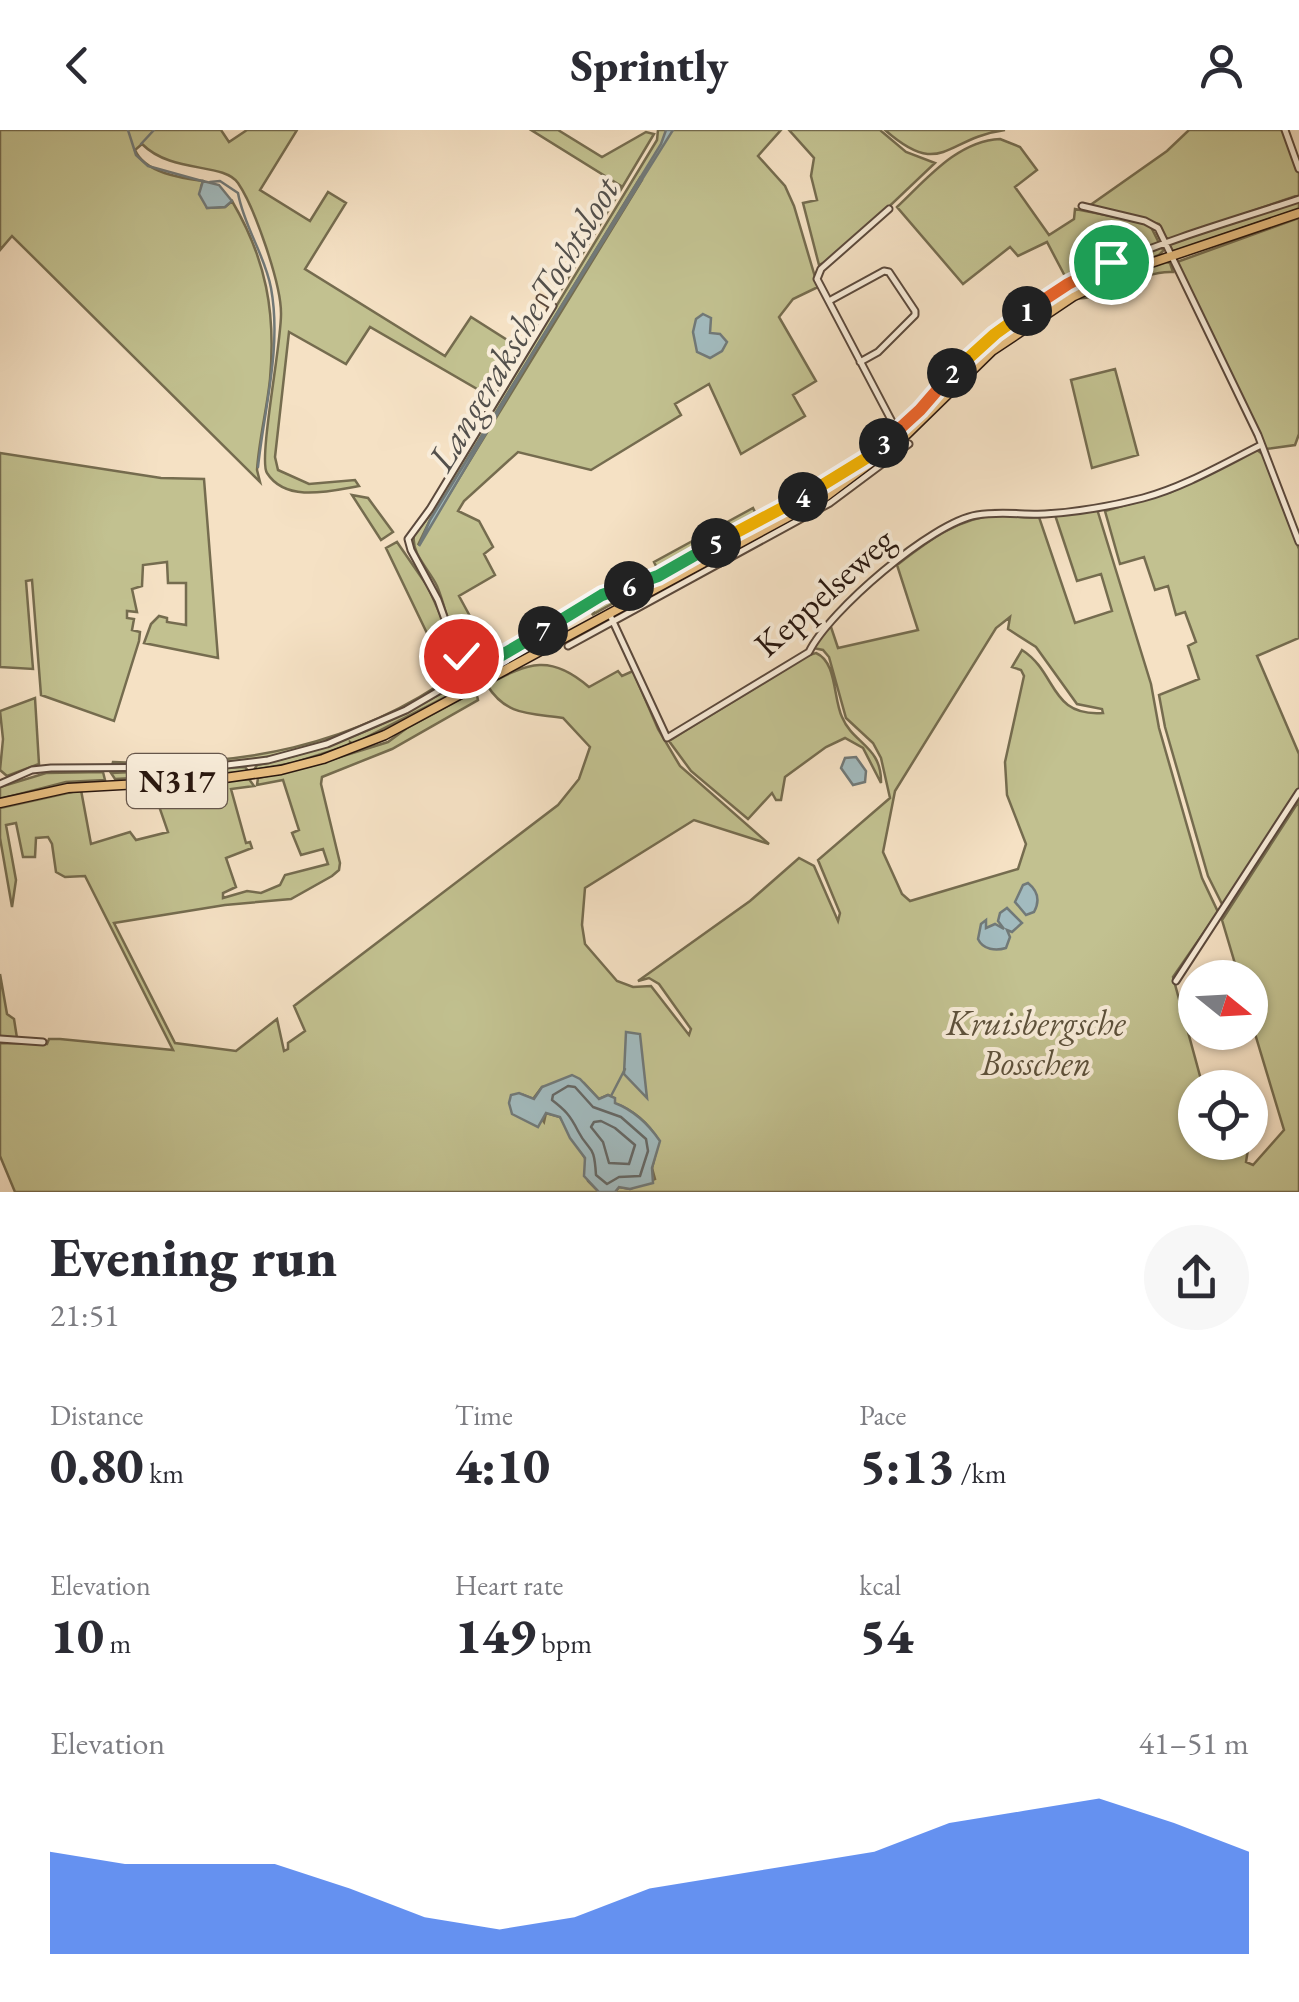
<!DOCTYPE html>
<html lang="en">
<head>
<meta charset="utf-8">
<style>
  body { margin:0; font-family:"EB Garamond",serif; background:#f7f7f7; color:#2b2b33; height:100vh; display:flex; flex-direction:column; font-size:38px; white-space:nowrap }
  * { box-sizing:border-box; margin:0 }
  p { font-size:32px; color:#7c7c81 }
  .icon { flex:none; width:55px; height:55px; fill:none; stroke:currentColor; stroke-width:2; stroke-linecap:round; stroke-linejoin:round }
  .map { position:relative; height:1062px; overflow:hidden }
  .side { display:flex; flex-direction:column; background:#fff; flex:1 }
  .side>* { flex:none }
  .needle { width:65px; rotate:108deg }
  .controls { position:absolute; left:1178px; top:830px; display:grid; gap:20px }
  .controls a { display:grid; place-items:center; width:90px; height:90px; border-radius:50%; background:#fff; box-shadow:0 2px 8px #0004; font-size:50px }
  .pin { position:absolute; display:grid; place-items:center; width:85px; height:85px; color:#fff; margin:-42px; border:5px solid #fff; border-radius:50%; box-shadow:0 2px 10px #0007 }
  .km { position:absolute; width:50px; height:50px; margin:-25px; border-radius:50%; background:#222; color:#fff; font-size:28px; line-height:50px; text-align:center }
  .round { display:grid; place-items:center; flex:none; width:105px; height:105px; border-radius:52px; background:#f7f7f7 }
  .headline { display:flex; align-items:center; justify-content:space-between; height:170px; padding:0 50px }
  h1 { font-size:55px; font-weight:800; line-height:75px }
  .stats { display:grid; grid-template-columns:repeat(3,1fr); gap:15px; height:170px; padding:10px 50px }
  .stats div { display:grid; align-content:center }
  .stats b { font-size:50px; font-weight:800 }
  .stats small { font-size:28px; font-weight:400 }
  .stats p { font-size:28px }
  .chart { height:280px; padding:20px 50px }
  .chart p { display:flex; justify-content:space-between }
  .chart svg { width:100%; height:180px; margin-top:10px; fill:#2563eb; opacity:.7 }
  header { display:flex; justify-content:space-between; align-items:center; height:130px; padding:0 50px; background:#fff; font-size:45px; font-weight:800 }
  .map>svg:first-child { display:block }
</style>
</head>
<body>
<header><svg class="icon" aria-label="back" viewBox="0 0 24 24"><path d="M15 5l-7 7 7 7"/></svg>Sprintly<svg class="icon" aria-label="person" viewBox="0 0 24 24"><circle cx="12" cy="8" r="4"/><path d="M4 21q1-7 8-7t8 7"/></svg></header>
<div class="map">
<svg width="1299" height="1062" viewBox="0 0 1299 1062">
  <rect width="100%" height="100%" fill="#f5e1c4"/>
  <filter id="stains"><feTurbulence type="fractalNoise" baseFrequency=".002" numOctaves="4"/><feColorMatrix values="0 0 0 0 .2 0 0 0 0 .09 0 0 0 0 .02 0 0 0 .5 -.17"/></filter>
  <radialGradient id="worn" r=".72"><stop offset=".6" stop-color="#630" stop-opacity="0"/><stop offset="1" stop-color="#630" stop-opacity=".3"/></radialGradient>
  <path fill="#c2c190" stroke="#756c4f" stroke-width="2.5" fill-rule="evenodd" d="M0,0H221L229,12L247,0H297L260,60L310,91L328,62L346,73L305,139L445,226L471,187L512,213L518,221L491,267L370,197L346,234L289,202L275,327L278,340L309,354L355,350L359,356C330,361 286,373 267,343C258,330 282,211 281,183C281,154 255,78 238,53C223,32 172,44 142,14L135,20C145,43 181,48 203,51L201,57L207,78L225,77L232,71C266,129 276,182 270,249C267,279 259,309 257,340L260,352L12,106L0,120Z
    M531,0H558L602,27L646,2L654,4L561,160L559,159L621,56Z
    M658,0H666V5L668,0H781L758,26L785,56L794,76L818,157L793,169L779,187L816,251L793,265L805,286L741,324L709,254L675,274L681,285L591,340L518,322L464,371L458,381L479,391L493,417L484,424L495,445L459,466L472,490L457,503L477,535L503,520L475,538C450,518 449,484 437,456C429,439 411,424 414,405L429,386L657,10ZM640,48L642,50L418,415L430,390Z
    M789,0H880L906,22L935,33L837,126L819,135L803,73L817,70L811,46L814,28Z
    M885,0H1005C945,8 942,50 885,0Z
    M1189,0H1283L1299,42V65L1167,110L1159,94L1089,76L1167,21Z
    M1000,9L1020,17L1037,40L1015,57L1049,105L1074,89L1075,79L1142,92L1151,97L1159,113L1107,132L1035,171L1052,155L1067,150L1047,112L1018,126L1010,117L963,154L897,77C926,50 957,11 1000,9Z
    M1299,69V79L1172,122L1167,115Z
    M1299,88V304L1295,315L1266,319L1177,132Z
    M1160,117L1164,120L1159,125L1072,160L1040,177L965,240L962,236C1027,179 1079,148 1160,117Z
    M1164,131L1170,133L1173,142C1140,140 1099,172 1077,168Z
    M1115,239L1138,325L1092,338L1071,250Z
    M1257,320L1265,326L1299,419V508L1257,526L1299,624V663L1223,776L1208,746L1165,597L1159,565L1199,549L1188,516L1196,512L1185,482L1176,485L1168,456L1155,460L1144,427L1120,434L1105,381L1171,362Z
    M0,323L161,348L204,349L218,528L144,513L151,494L159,486L167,488V492L186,495V453H168L167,432L143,435L142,456L132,459L137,482L127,481V488L134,489L132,500L140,502L139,511L114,591L41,565L32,450L26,451L33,539L0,537Z
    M352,365L368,368L393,402L381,410Z
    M776,376L778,378L744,398L735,399L658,440L654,432L753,378L757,386L751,391Z
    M1097,379L1151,554L1159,598L1202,748L1218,782L1173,847L1203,957L1195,958V1012L1249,1013L1246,1032L1253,1035L1284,1000L1250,887V848L1239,847L1222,790L1299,671V1062H615L619,1057L630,1059L655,1049L652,1038L659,1011C649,994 633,980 614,973V968L608,965L599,969L584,953L542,957L533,969L526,966L544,992L546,983L560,987L585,1028L588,1051L599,1062H15L0,1026V913L47,914L49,909H60L173,920L85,746L65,747L56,742L52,714L48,707L36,708L35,727H23L16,693L6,695L16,750L12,777L0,708V678L81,660L91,714L130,702L136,710L168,702L152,656L249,649L254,656L231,659L246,713L250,712L252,718L226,728L236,757L223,763V768L247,761L261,763L280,755L285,745L328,734L323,719L301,725L292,703L299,700L283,650L257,655L258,648L311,636L388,612L407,598L476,561L478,570L392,619L322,647L321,654L340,733L339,740L332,746L291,769L225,775L114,793L175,913L236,921L277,889L284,921L288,919V913L305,901L294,876L558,675L579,649L590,617L563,588C530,583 506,586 487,555C529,532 551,524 589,557L618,541L622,546L633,541L658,599L680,636L769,714L694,690L585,758L582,795L585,814L617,851L633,857L651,856L689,905L691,899L659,854L649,848L638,851L750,771L799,728L814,736L838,791L840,783L818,730L890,668L881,628L873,613L846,588L829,527L823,520L813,518L830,494L838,518L918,500L897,435C928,411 957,388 998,385C1012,385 1024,389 1039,387L1075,493L1112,481L1101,444L1077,451L1055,385ZM1010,487L1008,499L1036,517L1077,574L1102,579L1103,583C1049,587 1058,543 1022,520L1012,537L1021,540L1024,546L1005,632L1007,665L1026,714L1018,739L910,771L902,764L883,722L895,661L996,498Z
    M725,411L726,413C681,438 634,461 592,485L594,482L591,475L660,449Z
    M397,412L428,457L466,543C399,582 329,618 251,630C206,637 158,636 112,636L113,632C238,638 354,617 458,542L461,539L460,533L445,521L437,524L386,418Z
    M542,502L546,508L541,515L487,544H481V540Z
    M816,523C837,532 833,568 842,587C853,614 882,616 881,653L863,618L845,608L826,617L785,647L781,670H776L772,663L748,689L691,641L669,611C715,581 761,556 806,526Z
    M468,547L470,548L465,557L353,614L350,612V615L293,633L254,640L257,635C334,619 401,590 468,547Z
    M35,568L39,634L7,646L0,640L3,609L0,581Z
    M245,637L249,642L115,649L111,643Z
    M103,642L105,650L66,652L0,669V657L46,643Z
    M0,844L7,884L14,889L17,908L0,907Z"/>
  <path fill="#a2bbbf" stroke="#717978" stroke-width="2.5" d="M666,0H673L537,217L419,416L430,390L661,14Z
    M203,51L219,55L232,71L225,77L207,78L199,64Z
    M703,184L711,188L710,203L720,204L727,212L722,221L710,228L697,222L693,202L696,189Z
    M856,627L866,641L865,652L853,655L841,638L845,628Z
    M1028,753C1038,761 1040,771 1034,782L1026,785L1015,772L1023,755Z
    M1007,778L1022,793L1012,802L1007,800L1010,807L1006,818C996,821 983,820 978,809L981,794L986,790V798L995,794L1004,799L998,791L1000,783Z
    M626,902L640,904L647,968L624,944Z
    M572,945L580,949L599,969L608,965L615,968V973C633,980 649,995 660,1011L652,1038L653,1053L630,1059L619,1057L615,1062H599L584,1046L585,1028L570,1008L560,987L546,983L538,997L512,984L509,973L511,965L519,963L534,969L542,957Z"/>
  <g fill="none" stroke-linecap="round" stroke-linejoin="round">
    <path stroke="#656866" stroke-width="2.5" d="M568,956L575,957L593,977L621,987L646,1009L648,1021L640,1046L619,1047L607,1054L596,1045C594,1012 590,1024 578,1001C570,985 565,980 552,970L553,965Z
      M601,991L615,998L635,1015L629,1034L609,1033L603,1012L591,997L594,992Z"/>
    <path stroke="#717978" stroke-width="2.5" d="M128,0L136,25L148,36L202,51
      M141,14L154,0
      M210,52L220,51L238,63C244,97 265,125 271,158C282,218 264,279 258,337
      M611,966L625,939"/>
    <g stroke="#5b493c" stroke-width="9">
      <path id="minor" d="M1285,0L1299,39
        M1082,76L1145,91L1158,98L1258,305L1299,412
        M889,79L821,139L817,149L898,303
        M829,171L884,141L889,142L915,181V185L878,222L860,232
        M609,483L667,608L809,522C829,481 932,392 977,385C1000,381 1023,385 1045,384C1077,382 1112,376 1143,368C1184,357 1223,334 1261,315
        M568,516L830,373L909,314
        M479,554L452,509L438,470L411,420L408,409L430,379L553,176L540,168
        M0,654L32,640L51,638L210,637L268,630L327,614L406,580L603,465L658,446L845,343C904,304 940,247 995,204C1089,129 1188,106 1299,69
        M1176,851L1299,662
        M0,909L43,912"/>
    </g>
    <g stroke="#28160e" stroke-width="11">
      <path id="primary" d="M0,673L68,658L211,650L281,640L323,629L385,605L825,367L902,309L992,221L1074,166L1133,139L1299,83"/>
    </g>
    <use href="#minor" stroke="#f8ecd9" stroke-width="5"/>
    <use href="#primary" stroke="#eac082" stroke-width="8"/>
  </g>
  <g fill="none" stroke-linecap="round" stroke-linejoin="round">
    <g stroke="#fff" stroke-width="20">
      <path id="split-1" d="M1027,181L1068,154L1111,132"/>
    </g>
    <g stroke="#fff" stroke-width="20">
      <path id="split-2" d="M952,243L995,204L1027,181"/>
    </g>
    <g stroke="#fff" stroke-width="20">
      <path id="split-3" d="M884,313L920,280L952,243"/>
    </g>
    <g stroke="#fff" stroke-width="20">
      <path id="split-4" d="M803,367L873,324L884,313"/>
    </g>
    <g stroke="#fff" stroke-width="20">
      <path id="split-5" d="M716,413L803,367"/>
    </g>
    <g stroke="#fff" stroke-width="20">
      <path id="split-6" d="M629,456L658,446L716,413"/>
    </g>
    <g stroke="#fff" stroke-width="20">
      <path id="split-7" d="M543,501L602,465L629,456"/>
    </g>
    <g stroke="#fff" stroke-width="20">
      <path id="split-8" d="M461,526L473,542L543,501"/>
    </g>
    <use href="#split-1" stroke="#f0652b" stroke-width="12"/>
    <use href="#split-2" stroke="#f5b400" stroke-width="12"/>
    <use href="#split-3" stroke="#f0652b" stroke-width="12"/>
    <use href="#split-4" stroke="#f5b400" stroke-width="12"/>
    <use href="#split-5" stroke="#f5b400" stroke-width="12"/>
    <use href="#split-6" stroke="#22a559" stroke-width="12"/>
    <use href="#split-7" stroke="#22a559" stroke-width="12"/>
    <use href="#split-8" stroke="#22a559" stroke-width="12"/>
  </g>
  <g text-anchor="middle" stroke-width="8" stroke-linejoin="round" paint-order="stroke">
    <rect fill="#f8ecd9" stroke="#66564b" stroke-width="2.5" x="127" y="624" width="100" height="54" rx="8"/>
    <g font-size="32" font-weight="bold" fill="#28160e">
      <text x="177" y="662">N317</text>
    </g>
    <g font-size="35" fill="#28160e" stroke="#f8ecd9">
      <text transform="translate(824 462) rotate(-42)" y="12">Keppelseweg</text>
    </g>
    <g font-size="35" font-style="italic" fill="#5e523c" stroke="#f8ecd9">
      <text x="1036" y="905">Kruisbergsche<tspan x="1036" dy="40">Bosschen</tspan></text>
    </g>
    <g font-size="38" font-style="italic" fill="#53504c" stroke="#f8ecd9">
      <text transform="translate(523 194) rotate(-59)" y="13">Langeraksche Tochtsloot</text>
    </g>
  </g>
  <rect width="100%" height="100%" filter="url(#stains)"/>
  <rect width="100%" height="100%" fill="url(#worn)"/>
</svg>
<div class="controls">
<a><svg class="needle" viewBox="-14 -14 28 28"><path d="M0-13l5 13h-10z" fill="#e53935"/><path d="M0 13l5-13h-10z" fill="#7c7c81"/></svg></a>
<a><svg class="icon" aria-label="locate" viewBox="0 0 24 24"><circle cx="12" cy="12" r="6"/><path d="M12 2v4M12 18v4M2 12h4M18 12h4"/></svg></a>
</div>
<div class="pin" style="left:1111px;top:132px;background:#1e9e55"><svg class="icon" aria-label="arrive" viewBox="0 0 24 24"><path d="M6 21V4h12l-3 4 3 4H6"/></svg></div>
<div class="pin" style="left:461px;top:526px;background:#d93025"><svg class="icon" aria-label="check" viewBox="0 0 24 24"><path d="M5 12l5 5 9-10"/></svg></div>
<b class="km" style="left:1027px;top:181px">1</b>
<b class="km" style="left:952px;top:243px">2</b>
<b class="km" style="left:884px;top:313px">3</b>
<b class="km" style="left:803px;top:367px">4</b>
<b class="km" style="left:716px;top:413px">5</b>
<b class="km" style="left:629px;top:456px">6</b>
<b class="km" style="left:543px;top:501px">7</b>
</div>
<section class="side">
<div class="headline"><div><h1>Evening run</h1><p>21:51</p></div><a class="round"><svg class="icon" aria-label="share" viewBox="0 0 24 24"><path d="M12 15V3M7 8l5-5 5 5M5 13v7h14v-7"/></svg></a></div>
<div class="stats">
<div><p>Distance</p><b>0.80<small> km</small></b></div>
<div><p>Time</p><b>4:10</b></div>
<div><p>Pace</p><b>5:13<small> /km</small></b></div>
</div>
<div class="stats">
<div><p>Elevation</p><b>10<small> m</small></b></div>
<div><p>Heart rate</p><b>149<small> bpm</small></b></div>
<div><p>kcal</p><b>54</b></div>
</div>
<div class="chart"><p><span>Elevation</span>41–51 m</p>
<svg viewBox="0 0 160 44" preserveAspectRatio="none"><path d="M0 44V19L10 22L20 22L30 22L40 28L50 35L60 38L70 35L80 28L90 25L100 22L110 19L120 12L130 9L140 6L150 12L160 19V44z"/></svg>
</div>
</section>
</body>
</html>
